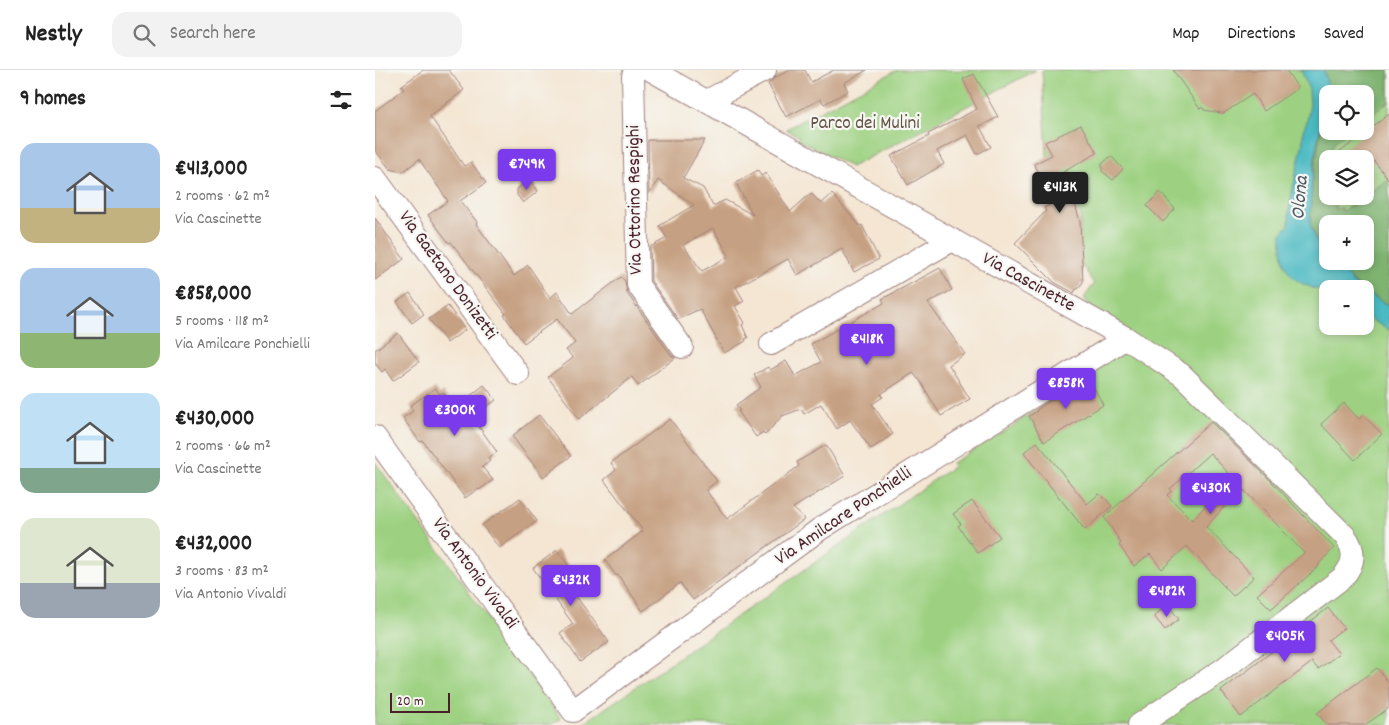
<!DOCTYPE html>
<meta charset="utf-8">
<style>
body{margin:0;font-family:Dekko,sans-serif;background:#f2f2f2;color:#222;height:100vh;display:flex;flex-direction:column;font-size:19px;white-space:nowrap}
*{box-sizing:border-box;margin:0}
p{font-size:16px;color:#767676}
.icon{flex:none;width:28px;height:28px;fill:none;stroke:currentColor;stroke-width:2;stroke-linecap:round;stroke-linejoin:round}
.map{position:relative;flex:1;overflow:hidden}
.side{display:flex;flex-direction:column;background:#fff;width:375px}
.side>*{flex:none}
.fabs{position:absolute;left:944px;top:15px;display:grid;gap:10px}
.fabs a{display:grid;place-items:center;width:55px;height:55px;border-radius:10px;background:#fff;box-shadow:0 2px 8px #0003;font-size:25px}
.scale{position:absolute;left:15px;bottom:12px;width:60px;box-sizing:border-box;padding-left:5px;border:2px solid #4a1f2b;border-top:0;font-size:14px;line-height:18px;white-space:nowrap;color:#4a1f2b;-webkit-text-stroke:4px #f6f6f2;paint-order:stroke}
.price{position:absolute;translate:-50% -42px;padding:0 11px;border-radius:5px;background:#7c3aed;color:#fff;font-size:16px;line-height:32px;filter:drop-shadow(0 1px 2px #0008)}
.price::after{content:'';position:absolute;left:50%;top:30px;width:15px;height:11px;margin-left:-8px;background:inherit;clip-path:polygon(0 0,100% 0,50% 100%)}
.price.on{background:#222;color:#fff}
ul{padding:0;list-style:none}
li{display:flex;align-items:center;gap:15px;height:125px;padding:0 20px}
li span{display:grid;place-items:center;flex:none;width:140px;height:100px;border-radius:15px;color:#555}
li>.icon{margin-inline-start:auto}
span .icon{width:60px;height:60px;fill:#fffc;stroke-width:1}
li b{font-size:21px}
h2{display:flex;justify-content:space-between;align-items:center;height:60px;padding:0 20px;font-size:21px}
header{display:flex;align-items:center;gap:30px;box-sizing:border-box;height:70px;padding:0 25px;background:#fff;border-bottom:1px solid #e0e0e0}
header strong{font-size:24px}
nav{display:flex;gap:28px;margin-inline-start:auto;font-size:18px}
.search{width:350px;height:45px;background:#f2f2f2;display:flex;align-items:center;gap:12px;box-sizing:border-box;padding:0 18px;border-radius:15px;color:#767676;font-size:19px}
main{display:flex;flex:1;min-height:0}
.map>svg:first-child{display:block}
</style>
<header>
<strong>Nestly</strong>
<div class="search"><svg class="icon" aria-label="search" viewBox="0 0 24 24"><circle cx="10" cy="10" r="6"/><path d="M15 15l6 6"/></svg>Search here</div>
<nav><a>Map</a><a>Directions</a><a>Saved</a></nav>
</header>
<main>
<section class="side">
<h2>9 homes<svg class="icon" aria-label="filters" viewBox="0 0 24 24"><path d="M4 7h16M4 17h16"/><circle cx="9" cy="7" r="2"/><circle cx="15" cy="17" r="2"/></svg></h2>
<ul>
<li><span style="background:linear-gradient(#a9c7e8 65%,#c2b280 0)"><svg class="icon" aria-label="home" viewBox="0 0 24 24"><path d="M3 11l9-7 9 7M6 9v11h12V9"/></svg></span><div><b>€413,000</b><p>2 rooms · 62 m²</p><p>Via Cascinette</p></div></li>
<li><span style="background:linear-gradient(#a9c7e8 65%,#8fb573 0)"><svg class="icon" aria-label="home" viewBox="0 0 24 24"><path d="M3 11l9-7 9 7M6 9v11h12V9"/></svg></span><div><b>€858,000</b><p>5 rooms · 118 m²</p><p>Via Amilcare Ponchielli</p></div></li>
<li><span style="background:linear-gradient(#bfe0f5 75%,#7fa58c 0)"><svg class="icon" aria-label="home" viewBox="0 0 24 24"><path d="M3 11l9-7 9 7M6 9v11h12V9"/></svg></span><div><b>€430,000</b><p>2 rooms · 66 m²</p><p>Via Cascinette</p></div></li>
<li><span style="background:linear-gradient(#dfe7d0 65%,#9aa5b1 0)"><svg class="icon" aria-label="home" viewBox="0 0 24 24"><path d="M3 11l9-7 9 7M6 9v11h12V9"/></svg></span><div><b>€432,000</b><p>3 rooms · 83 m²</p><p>Via Antonio Vivaldi</p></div></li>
</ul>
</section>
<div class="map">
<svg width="1014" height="655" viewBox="0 0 1014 655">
<rect width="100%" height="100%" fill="#f6f6f2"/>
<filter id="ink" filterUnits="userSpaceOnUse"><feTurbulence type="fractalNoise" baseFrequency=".02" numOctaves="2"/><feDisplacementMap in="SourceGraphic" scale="10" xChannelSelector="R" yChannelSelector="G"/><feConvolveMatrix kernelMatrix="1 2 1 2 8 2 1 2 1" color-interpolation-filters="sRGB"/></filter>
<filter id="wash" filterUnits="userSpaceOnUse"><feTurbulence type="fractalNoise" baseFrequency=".0096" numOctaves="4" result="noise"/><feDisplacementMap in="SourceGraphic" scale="20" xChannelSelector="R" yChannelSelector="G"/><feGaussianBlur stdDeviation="1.12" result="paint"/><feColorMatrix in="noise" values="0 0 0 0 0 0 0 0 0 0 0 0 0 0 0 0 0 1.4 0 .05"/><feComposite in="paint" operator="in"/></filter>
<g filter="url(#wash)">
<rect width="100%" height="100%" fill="#f4e6d3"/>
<g fill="#9dd181" stroke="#747856" fill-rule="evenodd">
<path d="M522,0H661L476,97L422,69L425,67L411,59Z"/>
<path d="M667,0H1014V655H206L579,396L577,393L630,361L737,287L734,261L709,228L719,214L704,189L706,146L672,85ZM952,24H990V61H952ZM952,89H990V126H952ZM952,154H990V191H952ZM952,219H990V256H952Z"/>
<path d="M0,392L186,649L177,655H0Z"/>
</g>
<g fill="#7eb36f" stroke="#64694d">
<path d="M949,0H1014V32L990,49V24H953Z"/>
<path d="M952,28V61H973C962,69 954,74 956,89H952V126H960V139L967,138V142L1012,110L1014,114V236L990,221V219C981,218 977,209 970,204C965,199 958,196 953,191H990V154H952V191C944,182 936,165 935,152C934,145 936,137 936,129C938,95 946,62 952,28Z"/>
</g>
<g fill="#4bbac2" stroke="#4a6c76">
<path d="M926,0H949L953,18L952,28L942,74L937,112L935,154L946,183L955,193L972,205L977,212L987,219H952V223C946,220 940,219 933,216C908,207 906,187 907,163L914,155V141L917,123L928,71V60L932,52L935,34L934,20Z"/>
<path d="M990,221L1014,236V260L990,246Z"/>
</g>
<g id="blocks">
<g fill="#c6a082" fill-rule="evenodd">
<path d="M48,0H74L89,20L55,46L89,96L96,92L111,113L85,131L102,152L101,154L139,206L153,195L175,228L182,222L197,244L246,207L250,211L252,223L296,285L300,288L263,316L257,307L204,349L173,307L198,288L191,280L200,273L182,249L149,273L129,245L131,244L76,172L74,173L53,145L73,131L44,89L28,102L15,99L0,80V41L29,19L26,16Z"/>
<path d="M415,0H430L436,12L459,0H492L469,13L473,21L449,34L446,29L411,47L393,14L401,7Z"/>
<path d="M798,0H911L923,18L889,41L878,24L849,43H846L829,40L827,37L825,39Z"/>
<path d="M599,4L623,47L608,55H604L616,77L602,84L592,65L562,81L569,94L533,115L516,86L554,66L553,64L602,39L588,9Z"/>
<path d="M1014,44V110L999,91L990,98V89H956Z"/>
<path d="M706,55L722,83L688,102L697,123L705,152L708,212L703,219H701L699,223L679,212L640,173L671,141L669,138L680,132L659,94L677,85L670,72Z"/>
<path d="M273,70H330L308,108L328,118L338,136L350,130L378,145L361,113L383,100L386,106L391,103L415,142L436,123L446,134L457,124L485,156L487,155L504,189L479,202L467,179L422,205L413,189L361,217L369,231L360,236L370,253L367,255L373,268L370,269L371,271L349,283L325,239L303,249L276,211L275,177L292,168L284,156L319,135L283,110L274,124ZM338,158L354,186L327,201L308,175Z"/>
<path d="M736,86L748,99L738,110L727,101V94Z"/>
<path d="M155,109L163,121L148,133L142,125V119Z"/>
<path d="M785,122L800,139L788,152L772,136Z"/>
<path d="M0,148L29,189L0,210Z"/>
<path d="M565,198L577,220L553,233L590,284L574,295L595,329L566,346L544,309H543L538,303L506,324L508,327L497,334L518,364L496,379L475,350L462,359L446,334L429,344L426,339L407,346L390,365L388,362L381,367L363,341H365L361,335L386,317L379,305L393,297L395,300L411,291L420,306L446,292L436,274L509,233L507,229Z"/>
<path d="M35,223L49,244L37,253L22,232Z"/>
<path d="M73,236L90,260L72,273L54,249Z"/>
<path d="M23,263L44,292L18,311L10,299L7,302L0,293V280Z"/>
<path d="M715,310L728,335L669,372L654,346L662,341L661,340L687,323L706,313L707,314Z"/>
<path d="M109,315L121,330L97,347L122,382L113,388L115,391L107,397L118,410L104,420L103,419L90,428L48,371L45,372L28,348L38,341L35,336L60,318L65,324L68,322L80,338Z"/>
<path d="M969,333L984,349L988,345L1007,364L980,390L946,354Z"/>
<path d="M164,345L196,386L168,407L137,366Z"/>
<path d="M295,349L342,411L331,420L352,449L424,396L422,392L451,375L470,406L418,438L430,449L318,530L305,513L268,541L243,505L241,506L230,490L268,461L229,410L241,400L236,393Z"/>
<path d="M836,352L897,412L959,478L943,495L944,496L896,539L882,525L929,483L869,420L848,438L831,457L879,507L858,526L812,476L787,499L775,484L759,496L744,475L746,473L729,447ZM835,383L857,407L817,450L792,425L797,421L795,419Z"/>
<path d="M662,372L712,434L724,424L731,429L737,436L710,460L656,392L649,382Z"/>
<path d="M145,428L162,451L124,478L107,455Z"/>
<path d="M597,431L625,467L603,483L583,456L586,454L578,444Z"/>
<path d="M182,480L206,512L196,519L234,572L205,592L185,563L198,554L158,498Z"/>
<path d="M793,535L804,549L790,560L779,546Z"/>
<path d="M953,538L969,558L953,570L964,584L943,599L937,592L866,647L846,621Z"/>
<path d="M1002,598L1014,613V638L990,655H952L942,643Z"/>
</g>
</g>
</g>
<g filter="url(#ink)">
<use href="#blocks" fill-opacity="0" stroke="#9f827f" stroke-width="1"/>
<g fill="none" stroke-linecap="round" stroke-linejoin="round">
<defs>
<g id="minor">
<path d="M261,0L258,6L263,215L307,277"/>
<path d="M276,0L751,268L807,305L970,466C981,481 980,494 967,508L847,600L764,655"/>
<path d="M332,31L390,0"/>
<path d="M0,108L143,304"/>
<path d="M396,274L577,170"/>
<path d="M0,367L198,641L445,459L751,268"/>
</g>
</defs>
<use href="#minor" stroke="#9f827f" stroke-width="24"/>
<use href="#minor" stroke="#fff" stroke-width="22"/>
</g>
</g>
<g text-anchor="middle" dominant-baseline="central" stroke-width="4.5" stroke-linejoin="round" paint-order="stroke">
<g font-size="19" fill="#635445" stroke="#f6f6f2">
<text x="490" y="54">Parco dei Mulini</text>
</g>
<g font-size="19" fill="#4a1f2b" stroke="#f6f6f2">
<text transform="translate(261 130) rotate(-91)">Via Ottorino Respighi</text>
<text transform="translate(72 206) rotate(54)">Via Gaetano Donizetti</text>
<text transform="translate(653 213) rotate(29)">Via Cascinette</text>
<text transform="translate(469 447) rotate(-34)">Via Amilcare Ponchielli</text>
<text transform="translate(99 504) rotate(54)">Via Antonio Vivaldi</text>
</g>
<g font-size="20" font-style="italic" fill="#4a5560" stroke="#f6f6f2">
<text transform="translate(926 128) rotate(-85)">Olona</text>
</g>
</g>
</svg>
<div class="fabs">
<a><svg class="icon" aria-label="locate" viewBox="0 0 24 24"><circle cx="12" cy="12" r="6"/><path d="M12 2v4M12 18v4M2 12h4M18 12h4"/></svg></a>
<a><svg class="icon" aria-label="layers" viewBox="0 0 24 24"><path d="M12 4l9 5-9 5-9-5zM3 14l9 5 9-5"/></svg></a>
<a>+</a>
<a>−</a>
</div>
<div class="scale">20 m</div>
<b class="price" style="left:152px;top:121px">€749K</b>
<b class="price on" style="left:685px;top:144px">€413K</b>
<b class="price" style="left:492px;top:296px">€418K</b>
<b class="price" style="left:691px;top:340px">€858K</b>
<b class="price" style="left:80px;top:367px">€300K</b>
<b class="price" style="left:836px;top:445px">€430K</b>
<b class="price" style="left:196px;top:537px">€432K</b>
<b class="price" style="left:792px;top:548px">€482K</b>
<b class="price" style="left:910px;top:593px">€405K</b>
</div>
</main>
